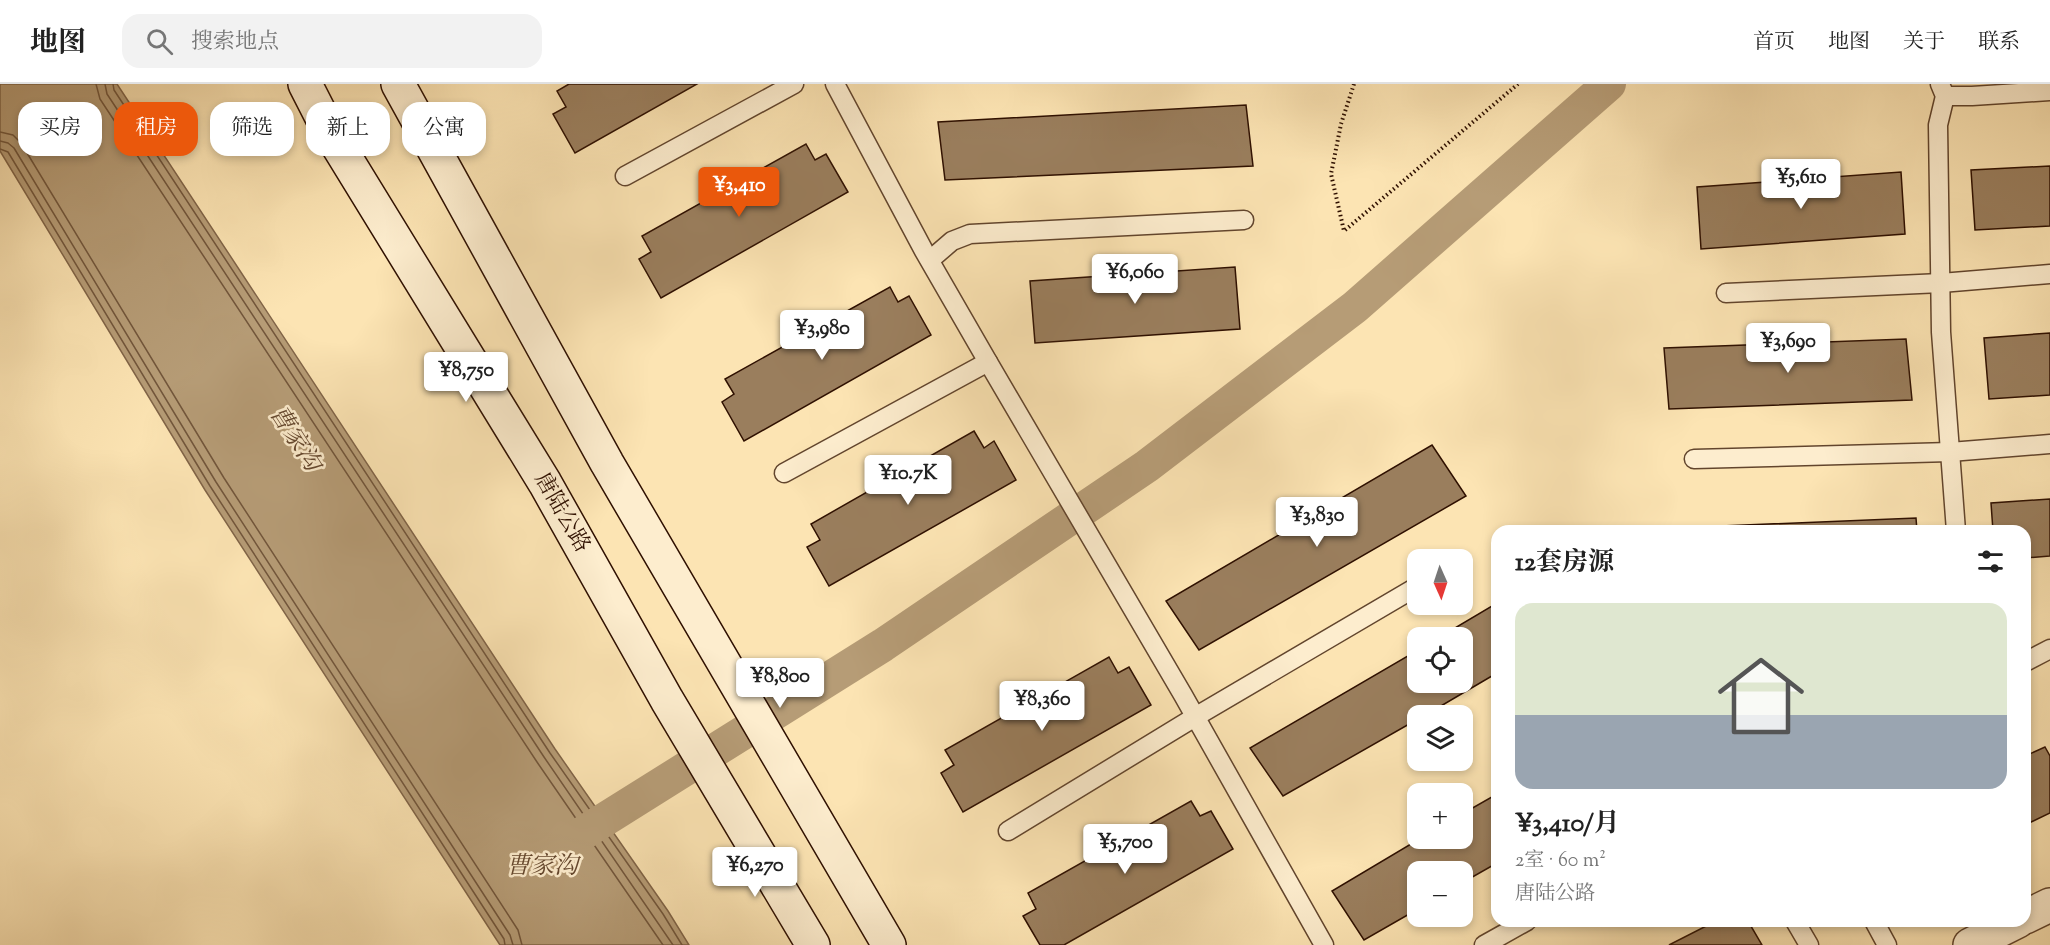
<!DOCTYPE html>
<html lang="zh">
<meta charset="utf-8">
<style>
body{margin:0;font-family:"Sorts Mill Goudy","Noto Serif SC",serif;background:#f2f2f2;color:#222;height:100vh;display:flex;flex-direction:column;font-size:22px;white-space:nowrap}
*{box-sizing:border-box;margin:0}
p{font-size:20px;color:#767676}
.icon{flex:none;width:33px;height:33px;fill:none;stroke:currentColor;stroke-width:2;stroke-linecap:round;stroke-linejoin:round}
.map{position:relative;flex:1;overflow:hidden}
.sheet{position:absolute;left:1491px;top:441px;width:540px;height:402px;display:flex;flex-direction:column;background:#fff;border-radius:18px;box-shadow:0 3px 9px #0003}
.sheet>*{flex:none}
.top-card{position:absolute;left:18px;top:18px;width:570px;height:54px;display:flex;gap:12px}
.needle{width:39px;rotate:177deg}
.controls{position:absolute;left:1407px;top:465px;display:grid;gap:12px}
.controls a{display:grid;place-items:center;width:66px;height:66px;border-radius:12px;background:#fff;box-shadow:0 3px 9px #0003;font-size:30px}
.price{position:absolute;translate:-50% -51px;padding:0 14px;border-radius:6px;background:#fff;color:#222;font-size:20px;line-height:39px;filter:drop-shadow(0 2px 3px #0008)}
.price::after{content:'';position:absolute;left:50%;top:36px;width:18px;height:14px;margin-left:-9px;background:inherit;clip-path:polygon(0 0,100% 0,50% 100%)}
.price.selected{background:#ea580c;color:#fff}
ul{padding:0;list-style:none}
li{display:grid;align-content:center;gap:12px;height:318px;padding:0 24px}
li+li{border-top:2px solid #e0e0e0}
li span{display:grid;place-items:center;height:186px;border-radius:18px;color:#555}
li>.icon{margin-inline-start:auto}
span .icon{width:108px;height:108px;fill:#fffc;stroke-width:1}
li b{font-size:26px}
h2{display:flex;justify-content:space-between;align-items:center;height:72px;padding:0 24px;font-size:26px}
.chip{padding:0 21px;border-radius:18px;background:#fff;box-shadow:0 3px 9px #0003;font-size:21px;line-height:54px}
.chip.selected{background:#ea580c;color:#fff}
header{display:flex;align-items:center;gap:36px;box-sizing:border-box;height:84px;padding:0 30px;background:#fff;border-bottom:2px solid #e0e0e0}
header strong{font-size:28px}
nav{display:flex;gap:33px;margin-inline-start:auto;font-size:21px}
.search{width:420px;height:54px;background:#f2f2f2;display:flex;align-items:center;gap:15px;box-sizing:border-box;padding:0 21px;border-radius:18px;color:#767676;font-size:22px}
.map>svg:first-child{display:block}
</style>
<header>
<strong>地图</strong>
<div class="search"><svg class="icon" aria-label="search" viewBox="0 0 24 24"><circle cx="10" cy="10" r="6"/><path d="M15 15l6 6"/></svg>搜索地点</div>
<nav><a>首页</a><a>地图</a><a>关于</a><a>联系</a></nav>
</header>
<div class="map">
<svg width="2050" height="861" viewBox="0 0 2050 861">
<rect width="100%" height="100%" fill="#fce4b3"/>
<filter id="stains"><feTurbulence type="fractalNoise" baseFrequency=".00333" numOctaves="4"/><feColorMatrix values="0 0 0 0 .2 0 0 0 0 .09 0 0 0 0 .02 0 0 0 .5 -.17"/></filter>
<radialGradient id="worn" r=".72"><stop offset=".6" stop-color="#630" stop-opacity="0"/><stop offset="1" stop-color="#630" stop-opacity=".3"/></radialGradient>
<path fill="#b69c76" stroke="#806447" stroke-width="1.5" d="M0,0H117L555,665L668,827L689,861H500L205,406L0,67Z"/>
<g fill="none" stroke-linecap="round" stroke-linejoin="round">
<g stroke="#72563b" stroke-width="1.5">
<path d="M96,0L100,15L537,678L663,861"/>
<path d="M105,0L107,10L544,673L673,861"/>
<path d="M113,0L114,6L550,669L663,830L682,861"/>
<path d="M0,48L13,51L21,59L224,394L518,846L522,861"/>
<path d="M0,57L8,59L14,64L216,398L510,851L513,861"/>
<path d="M0,65L8,68L210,402L504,855L505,861"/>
</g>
<path stroke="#b69c76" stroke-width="34" d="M564,761L883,561L1147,382L1355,223L1609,0"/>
</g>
<g fill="#9a7e5d" stroke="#2f1000" stroke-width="1.5">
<path d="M569,0H697L575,69L553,30L566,23L557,7Z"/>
<path d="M1246,21L1253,82L945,96L938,38Z"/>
<path d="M806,60L815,76L826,70L848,108L661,214L639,175L651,168L642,152Z"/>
<path d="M2050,82V142L1975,146L1971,86Z"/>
<path d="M1901,88L1905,150L1701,165L1697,103Z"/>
<path d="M1235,183L1240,245L1035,259L1030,197Z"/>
<path d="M890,203L898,218L909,212L931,251L744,357L722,318L734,310L725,295Z"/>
<path d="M2050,249V311L1989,315L1984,254Z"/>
<path d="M1906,255L1912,316L1669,325L1664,264Z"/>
<path d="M974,347L984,364L994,357L1016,396L829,502L807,463L820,456L811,440Z"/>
<path d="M1432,361L1466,412L1199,566L1166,517Z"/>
<path d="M2050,415V472L2025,474V447H1993L1991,419Z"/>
<path d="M1916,434L1917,447H1674V444Z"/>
<path d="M1497,519V589L1424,632H1418V635L1283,712L1250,664L1418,566V598H1462V554H1438Z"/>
<path d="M1109,573L1118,589L1129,583L1151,621L963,728L941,689L954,681L945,666Z"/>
<path d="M2045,663L2050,672V729L2025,741V672Z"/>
<path d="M1497,710V779L1462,799V788H1418V825L1364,856L1332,807L1421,754H1462V730Z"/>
<path d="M1191,717L1200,732L1211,727L1233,765L1064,861H1040L1023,832L1036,825L1028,809Z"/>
<path d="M1716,837H1748L1762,861H1669Z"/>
</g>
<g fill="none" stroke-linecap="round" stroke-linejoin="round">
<defs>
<g id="lane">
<path d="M835,0L924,167L988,278L1183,611L1324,861"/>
<path d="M1940,0L1945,12L1938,41L1941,248L1956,447"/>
<path d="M1945,12H1972L2050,7"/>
<path d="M625,92L794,0"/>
<path d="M930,176L952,157L970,150L1244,136"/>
<path d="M1726,209L1941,199L2050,190"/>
<path d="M1694,375L1950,368L2050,360"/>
<path d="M784,389L988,278"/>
<path d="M2025,578L2050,565"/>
<path d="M1008,747L1195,633L1418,502"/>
<path d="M1795,837L1809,861"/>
<path d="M1874,837L1887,861"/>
<path d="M1484,861L1527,837"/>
</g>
<g id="street">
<path d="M2025,833L2050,821"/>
<path d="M1970,861L2018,837"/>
</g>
<g id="secondary">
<path d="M305,0L329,47L545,399L667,616L813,861"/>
<path d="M398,0L607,379L889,861"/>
</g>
</defs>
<use href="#lane" stroke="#62452d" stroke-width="21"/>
<use href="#street" stroke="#62452d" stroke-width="36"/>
<use href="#secondary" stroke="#2f1000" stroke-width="36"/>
<path stroke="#2f1000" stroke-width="4" stroke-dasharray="1.5 3" stroke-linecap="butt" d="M1354,0L1341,40L1331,90L1344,147L1518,0"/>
<use href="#lane" stroke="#fdedce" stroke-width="18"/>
<use href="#street" stroke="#fdedce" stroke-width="33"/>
<use href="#secondary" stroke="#fdedce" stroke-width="33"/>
</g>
<g text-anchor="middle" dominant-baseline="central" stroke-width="5" stroke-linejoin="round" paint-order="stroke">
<g font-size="22" fill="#2f1000" stroke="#fdedce">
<text transform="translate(561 429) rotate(60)">唐陆公路</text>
</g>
<g font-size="24" font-style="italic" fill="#65482f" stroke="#fdedce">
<text transform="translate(294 355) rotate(57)">曹家沟</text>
<text x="542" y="783">曹家沟</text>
</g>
</g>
<rect width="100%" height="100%" filter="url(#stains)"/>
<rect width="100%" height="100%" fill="url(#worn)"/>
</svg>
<div class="controls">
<a><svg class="needle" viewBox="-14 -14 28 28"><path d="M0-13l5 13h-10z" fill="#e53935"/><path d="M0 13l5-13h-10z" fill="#767676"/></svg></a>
<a><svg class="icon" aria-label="locate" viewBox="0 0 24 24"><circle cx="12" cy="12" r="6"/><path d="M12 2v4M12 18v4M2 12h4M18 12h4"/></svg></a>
<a><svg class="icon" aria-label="layers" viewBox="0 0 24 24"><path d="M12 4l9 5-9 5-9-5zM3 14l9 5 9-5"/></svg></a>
<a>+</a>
<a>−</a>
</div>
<b class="price" style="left:1801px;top:126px">¥5,610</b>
<b class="price selected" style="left:739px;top:134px">¥3,410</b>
<b class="price" style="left:1135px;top:221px">¥6,060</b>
<b class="price" style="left:822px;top:277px">¥3,980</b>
<b class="price" style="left:1788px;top:290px">¥3,690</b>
<b class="price" style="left:466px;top:319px">¥8,750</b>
<b class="price" style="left:908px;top:422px">¥10.7K</b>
<b class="price" style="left:1317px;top:464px">¥3,830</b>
<b class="price" style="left:780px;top:625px">¥8,800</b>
<b class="price" style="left:1042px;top:648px">¥8,360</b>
<b class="price" style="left:1125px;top:791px">¥5,700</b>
<b class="price" style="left:755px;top:814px">¥6,270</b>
<div class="top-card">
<a class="chip">买房</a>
<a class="chip selected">租房</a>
<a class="chip">筛选</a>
<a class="chip">新上</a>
<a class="chip">公寓</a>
</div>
<section class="sheet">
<h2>12套房源<svg class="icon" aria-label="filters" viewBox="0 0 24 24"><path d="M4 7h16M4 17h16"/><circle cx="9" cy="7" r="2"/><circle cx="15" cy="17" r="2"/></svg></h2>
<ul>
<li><span style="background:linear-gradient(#dfe7d0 60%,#9aa5b1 0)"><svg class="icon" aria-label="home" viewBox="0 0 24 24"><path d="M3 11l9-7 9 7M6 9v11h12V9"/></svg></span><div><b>¥3,410/月</b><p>2室 · 60 m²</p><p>唐陆公路</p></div></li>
</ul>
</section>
</div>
